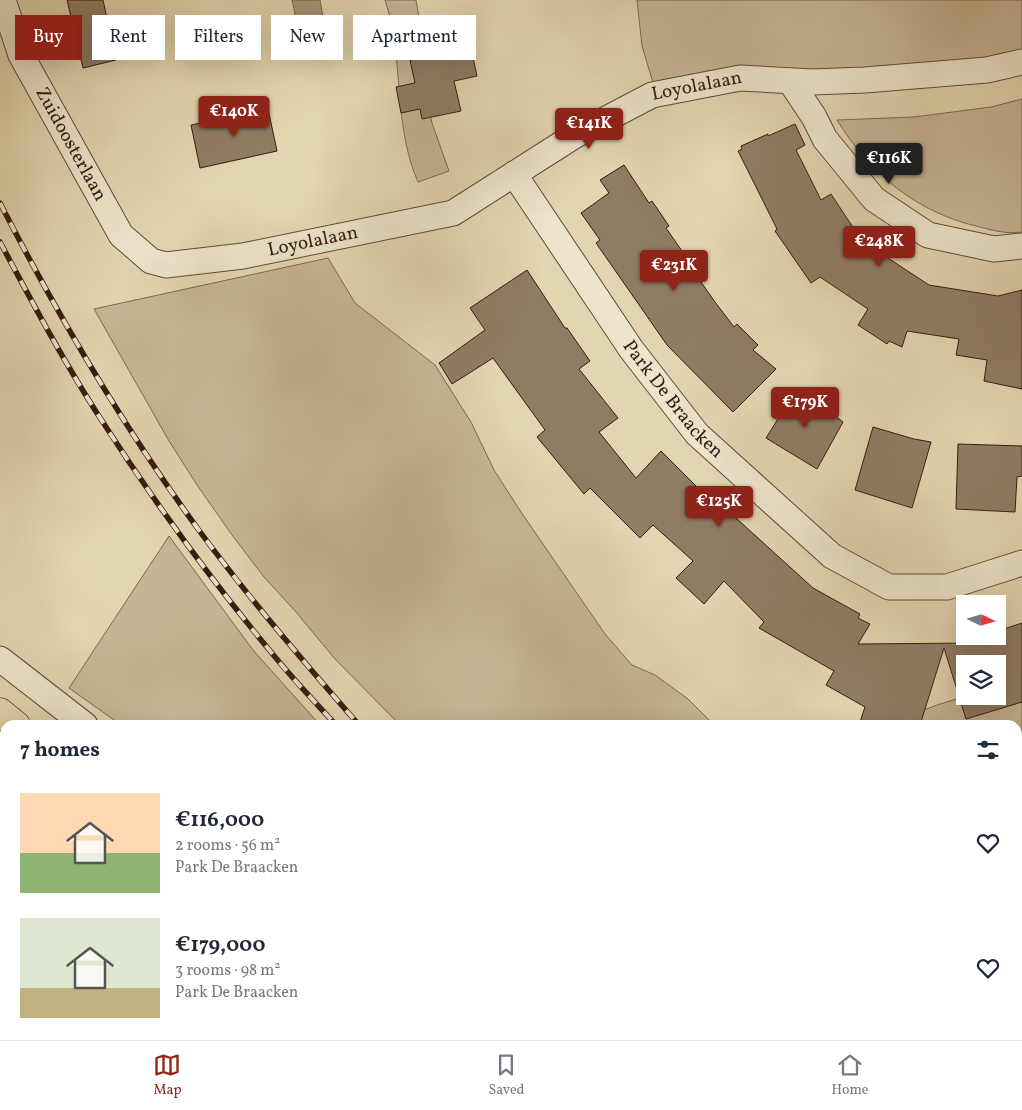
<!DOCTYPE html>
<meta charset="utf-8">
<style>
body{margin:0;font-family:Vollkorn,serif;background:#f2f2f3;color:#1f2937;height:100vh;display:flex;flex-direction:column;font-size:19px;white-space:nowrap}
*{box-sizing:border-box;margin:0}
p{font-size:16px;color:#747a83}
.icon{flex:none;width:28px;height:28px;fill:none;stroke:currentColor;stroke-width:2;stroke-linecap:round;stroke-linejoin:round}
.map{position:relative;flex:1;overflow:hidden}
.drawer{position:absolute;left:0px;top:720px;width:1022px;height:320px;display:flex;flex-direction:column;background:#fff;border-radius:15px 15px 0 0;box-shadow:0 5px 20px #0002}
.drawer>*{flex:none}
.guide{position:absolute;left:15px;top:15px;width:500px;height:45px;display:flex;gap:10px}
.needle{width:32px;rotate:95deg}
.fabs{position:absolute;left:956px;top:595px;display:grid;gap:10px}
.fabs a{display:grid;place-items:center;width:50px;height:50px;border-radius:0px;background:#fff;box-shadow:0 5px 20px #0002;font-size:25px}
.price{position:absolute;translate:-50% -42px;padding:0 11px;border-radius:5px;background:#8f2418;color:#fff;font-size:16px;line-height:32px;filter:drop-shadow(0 1px 2px #0008)}
.price::after{content:'';position:absolute;left:50%;top:30px;width:15px;height:11px;margin-left:-8px;background:inherit;clip-path:polygon(0 0,100% 0,50% 100%)}
.price.on{background:#222;color:#fff}
ul{padding:0;list-style:none}
li{display:flex;align-items:center;gap:15px;height:125px;padding:0 20px}
li span{display:grid;place-items:center;flex:none;width:140px;height:100px;border-radius:0px;color:#555}
li>.icon{margin-inline-start:auto}
span .icon{width:60px;height:60px;fill:#fffc;stroke-width:1}
li b{font-size:21px}
h2{display:flex;justify-content:space-between;align-items:center;height:60px;padding:0 20px;font-size:21px}
.pill{padding:0 18px;border-radius:0px;background:#fff;box-shadow:0 5px 20px #0002;font-size:18px;line-height:45px}
.pill.on{background:#8f2418;color:#fff}
.dock{display:flex;justify-content:space-around;align-items:center;height:70px;border-top:1px solid #e0e1e3;background:#fff;font-size:14px;color:#747a83}
.dock a{display:grid;justify-items:center;gap:2px}
.dock .on{color:#8f2418}
.map>svg:first-child{display:block}
</style>
<div class="map">
<svg width="1022" height="1040" viewBox="0 0 1022 1040">
<rect width="100%" height="100%" fill="#e3d5b0"/>
<filter id="stains"><feTurbulence type="fractalNoise" baseFrequency=".004" numOctaves="4"/><feColorMatrix values="0 0 0 0 .2 0 0 0 0 .09 0 0 0 0 .02 0 0 0 .5 -.17"/></filter>
<radialGradient id="worn" r=".72"><stop offset=".6" stop-color="#630" stop-opacity="0"/><stop offset="1" stop-color="#630" stop-opacity=".3"/></radialGradient>
<g fill="#c6b595" stroke="#7e6854">
<path d="M385,0H416L423,42L424,84L432,123L449,171L418,182C397,134 401,80 393,30C391,20 388,10 385,0Z"/>
<path d="M637,0H1022V53L840,79L708,71L654,86L642,46Z"/>
<path d="M1022,99V232C1007,234 995,231 980,227C917,213 870,174 837,120L914,117L991,107Z"/>
<path d="M328,258L355,303L435,365L471,422L494,470L521,512L605,634L632,665L655,675L688,699L714,725H400L335,659L296,612L264,577L232,535L197,485L169,441L94,309Z"/>
<path d="M169,536L253,650L320,725H121L69,688Z"/>
<path d="M1022,680V1040H790L783,1035H1018V725H886L937,705L966,696H998V687Z"/>
<path d="M151,1035H274L280,1040H153Z"/>
<path d="M443,1035H491L499,1040H449Z"/>
<path d="M553,1035H657L663,1040H560Z"/>
</g>
<path fill="#a8967a" stroke="#7a6550" d="M292,0H320L323,17L297,23Z"/>
<g fill="#907c64" stroke="#361b12" fill-rule="evenodd">
<path d="M67,0H103L116,60L83,68Z"/>
<path d="M469,39L477,76L454,81L461,111L422,119L420,109L401,113L396,87L415,83L410,60L434,55L432,47Z"/>
<path d="M268,109L277,151L200,168L191,125Z"/>
<path d="M795,124L805,145L796,150L821,200L831,194L862,241L929,285L998,296L1022,290V389L984,381L987,360L956,355L959,339L907,331L902,347L889,341L887,344L858,325L868,309L820,277L811,283L775,231L777,229L738,151L742,149L741,146L768,134V136Z"/>
<path d="M624,165L649,203L652,201L669,226L666,228L684,254L682,255L715,302L734,327L737,324L758,345L753,350L776,369L733,412L667,345L596,243L600,240L581,213L609,193L600,180Z"/>
<path d="M527,270L565,328H567L590,361L579,369L618,418L599,432L636,478L661,451L711,501L714,498L813,588L860,614L858,618L870,624L858,644L976,643L974,636H998V631L1022,623V702L966,719L944,648L920,725H859L865,707L826,685L834,671L759,628L764,622L724,581L704,604L676,578L693,561L653,525L640,538L590,488L584,494L537,437L545,430L493,358L452,384L439,363L485,330L470,308ZM965,664H998V696H965Z"/>
<path d="M798,387L843,422L817,469L766,438Z"/>
<path d="M873,427L914,439L931,442L912,508L855,490Z"/>
<path d="M958,444L1022,446V476L1017,477L1015,512L956,509Z"/>
</g>
<g fill="none" stroke-linecap="round" stroke-linejoin="round">
<defs>
<g id="street">
<path id="s1" d="M3,0L21,55L121,235L151,261L166,265L243,256L453,213L574,136L652,95L740,78L812,82L865,80L987,70L1022,62"/>
<path d="M790,81L814,117L825,139L874,199L928,235L994,249L1022,246"/>
<path id="s2" d="M514,174L631,349L697,434L832,556L889,587H947L1022,563"/>
<path d="M0,659L85,725"/>
<path d="M0,841L5,845"/>
<path d="M135,1035L137,1040"/>
<path d="M519,1035L526,1040"/>
</g>
<g id="highway">
<path d="M0,712L16,725"/>
<path d="M0,775L5,779"/>
<path d="M325,1035L332,1040"/>
<path d="M402,1035L409,1040"/>
</g>
</defs>
<use href="#street" stroke="#614a3a" stroke-width="27"/>
<use href="#highway" stroke="#361b12" stroke-width="29"/>
<use href="#street" stroke="#ede4cc" stroke-width="25"/>
<use href="#highway" stroke="#e3d5b0" stroke-width="28"/>
<defs>
<g id="rail">
<path d="M0,203C58,316 123,426 198,529C248,597 303,661 359,725"/>
<path d="M0,242C30,298 60,355 95,410C148,493 207,575 271,652C291,677 314,701 336,725"/>
<path d="M675,1035L682,1040"/>
<path d="M705,1035L712,1040"/>
</g>
</defs>
<use href="#rail" stroke="#361b12" stroke-width="5.5"/>
<use href="#rail" stroke="#ede4cc" stroke-width="4" stroke-dasharray="11" stroke-linecap="butt"/>
</g>
<g text-anchor="middle" dominant-baseline="central" stroke-width="4.5" stroke-linejoin="round" paint-order="stroke">
<g font-size="19" fill="#361b12" stroke="#ede4cc">
<text stroke="none"><textPath href="#s1" startOffset="888">Loyolalaan</textPath></text>
<text stroke="none"><textPath href="#s1" startOffset="160">Zuidoosterlaan</textPath></text>
<text stroke="none"><textPath href="#s1" startOffset="468">Loyolalaan</textPath></text>
<text stroke="none"><textPath href="#s2" startOffset="276">Park De Braacken</textPath></text>
</g>
</g>
<rect width="100%" height="100%" filter="url(#stains)"/>
<rect width="100%" height="100%" fill="url(#worn)"/>
</svg>
<div class="fabs">
<a><svg class="needle" viewBox="-14 -14 28 28"><path d="M0-13l5 13h-10z" fill="#e53935"/><path d="M0 13l5-13h-10z" fill="#747a83"/></svg></a>
<a><svg class="icon" aria-label="layers" viewBox="0 0 24 24"><path d="M12 4l9 5-9 5-9-5zM3 14l9 5 9-5"/></svg></a>
</div>
<b class="price" style="left:234px;top:138px">€140K</b>
<b class="price" style="left:589px;top:150px">€141K</b>
<b class="price on" style="left:889px;top:185px">€116K</b>
<b class="price" style="left:879px;top:268px">€248K</b>
<b class="price" style="left:674px;top:292px">€231K</b>
<b class="price" style="left:805px;top:429px">€179K</b>
<b class="price" style="left:719px;top:528px">€125K</b>
<div class="guide">
<a class="pill on">Buy</a>
<a class="pill">Rent</a>
<a class="pill">Filters</a>
<a class="pill">New</a>
<a class="pill">Apartment</a>
</div>
<section class="drawer">
<h2>7 homes<svg class="icon" aria-label="filters" viewBox="0 0 24 24"><path d="M4 7h16M4 17h16"/><circle cx="9" cy="7" r="2"/><circle cx="15" cy="17" r="2"/></svg></h2>
<ul>
<li><span style="background:linear-gradient(#ffd9b3 60%,#8fb573 0)"><svg class="icon" aria-label="home" viewBox="0 0 24 24"><path d="M3 11l9-7 9 7M6 9v11h12V9"/></svg></span><div><b>€116,000</b><p>2 rooms · 56 m²</p><p>Park De Braacken</p></div><svg class="icon" aria-label="heart" viewBox="0 0 24 24"><path d="M12 20l-8-8c-3-5 5-10 8-4 3-6 11-1 8 4z"/></svg></li>
<li><span style="background:linear-gradient(#dfe7d0 70%,#c2b280 0)"><svg class="icon" aria-label="home" viewBox="0 0 24 24"><path d="M3 11l9-7 9 7M6 9v11h12V9"/></svg></span><div><b>€179,000</b><p>3 rooms · 98 m²</p><p>Park De Braacken</p></div><svg class="icon" aria-label="heart" viewBox="0 0 24 24"><path d="M12 20l-8-8c-3-5 5-10 8-4 3-6 11-1 8 4z"/></svg></li>
</ul>
</section>
</div>
<nav class="dock">
<a class="on"><svg class="icon" aria-label="map" viewBox="0 0 24 24"><path d="M3 6l6-2 6 2 6-2v14l-6 2-6-2-6 2zM9 4v14M15 6v14"/></svg>Map</a>
<a><svg class="icon" aria-label="saved" viewBox="0 0 24 24"><path d="M7 4h10v16l-5-4-5 4z"/></svg>Saved</a>
<a><svg class="icon" aria-label="home" viewBox="0 0 24 24"><path d="M3 11l9-7 9 7M6 9v11h12V9"/></svg>Home</a>
</nav>
